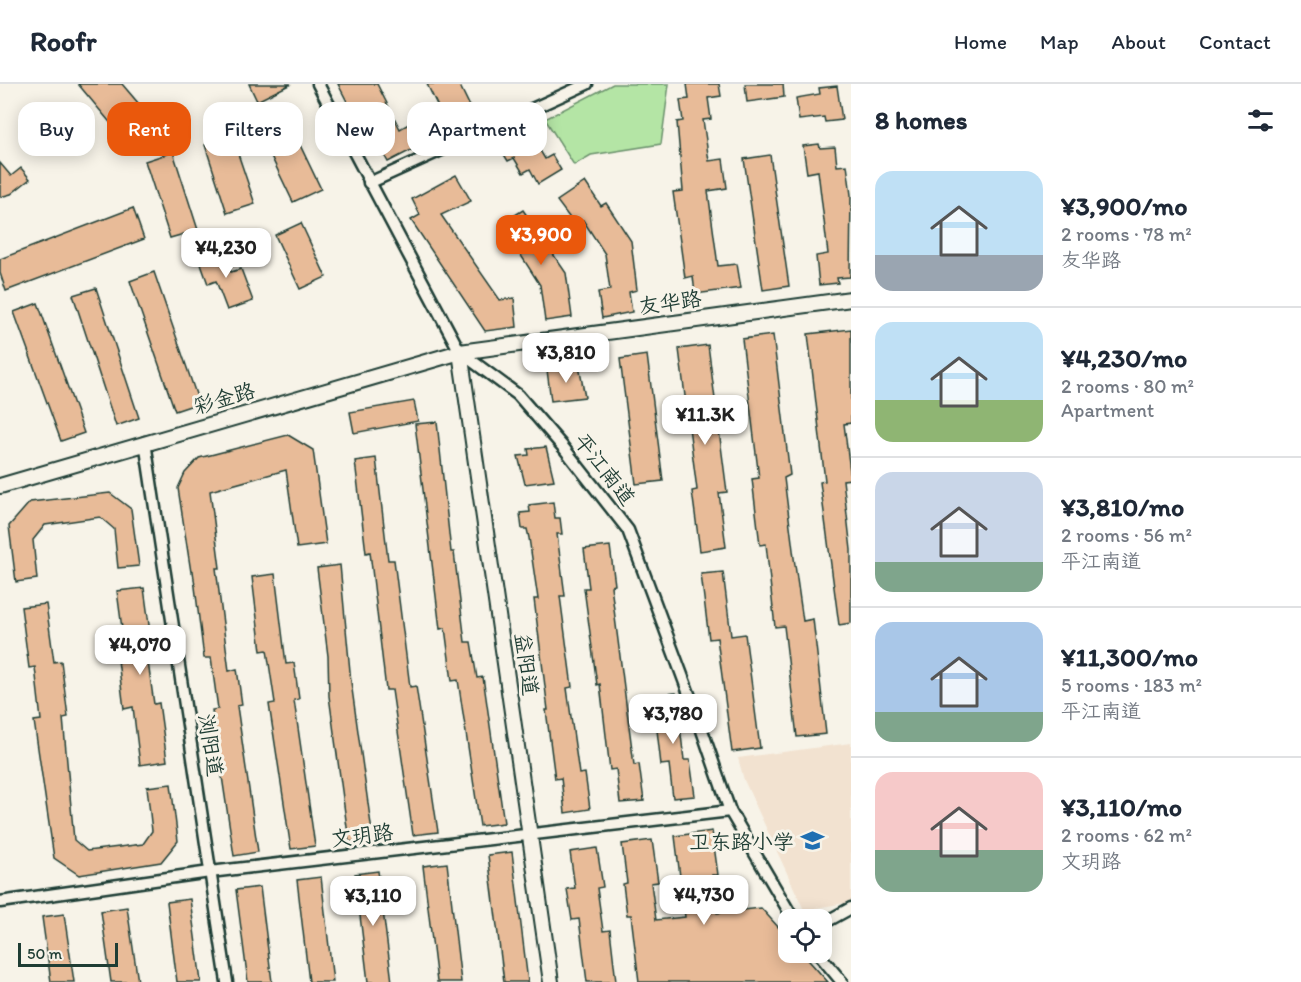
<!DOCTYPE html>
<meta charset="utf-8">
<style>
body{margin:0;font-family:Itim,"LXGW WenKai TC",sans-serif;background:#f6f6f7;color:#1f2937;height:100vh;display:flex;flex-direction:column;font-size:22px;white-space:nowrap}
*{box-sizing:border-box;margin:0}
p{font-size:20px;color:#747a83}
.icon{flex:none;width:33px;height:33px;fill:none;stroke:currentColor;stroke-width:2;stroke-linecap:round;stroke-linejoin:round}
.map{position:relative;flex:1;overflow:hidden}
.sheet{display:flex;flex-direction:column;background:#fff;width:450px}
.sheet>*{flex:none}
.guide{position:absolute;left:18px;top:18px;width:570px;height:54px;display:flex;gap:12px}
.fabs{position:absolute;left:778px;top:825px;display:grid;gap:12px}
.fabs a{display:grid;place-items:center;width:54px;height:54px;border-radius:12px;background:#fff;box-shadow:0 3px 15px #0003;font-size:30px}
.scale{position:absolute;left:18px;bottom:15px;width:100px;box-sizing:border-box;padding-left:6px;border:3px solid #1f3d34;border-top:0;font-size:16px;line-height:21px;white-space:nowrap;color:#1f3d34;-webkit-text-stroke:4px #f7f3e8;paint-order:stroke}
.price{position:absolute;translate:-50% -51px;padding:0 14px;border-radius:12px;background:#fff;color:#222;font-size:20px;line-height:39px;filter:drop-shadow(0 2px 3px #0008)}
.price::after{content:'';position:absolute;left:50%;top:36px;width:18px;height:14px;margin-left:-9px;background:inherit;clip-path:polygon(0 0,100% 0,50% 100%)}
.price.selected{background:#ea580c;color:#fff}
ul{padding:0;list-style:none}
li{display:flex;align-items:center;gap:18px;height:150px;padding:0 24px}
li+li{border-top:2px solid #e0e1e3}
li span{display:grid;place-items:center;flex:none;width:168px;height:120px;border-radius:18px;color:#555}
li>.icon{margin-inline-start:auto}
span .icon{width:72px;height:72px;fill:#fffc;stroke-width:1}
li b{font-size:26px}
h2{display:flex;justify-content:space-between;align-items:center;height:72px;padding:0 24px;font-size:26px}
.chip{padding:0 21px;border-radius:18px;background:#fff;box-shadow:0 3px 15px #0003;font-size:21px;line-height:54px}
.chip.selected{background:#ea580c;color:#fff}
header{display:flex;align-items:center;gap:36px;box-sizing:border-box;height:84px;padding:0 30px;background:#fff;border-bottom:2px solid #e0e1e3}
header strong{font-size:28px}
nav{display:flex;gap:33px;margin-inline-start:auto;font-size:21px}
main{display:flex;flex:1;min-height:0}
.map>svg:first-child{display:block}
</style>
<header>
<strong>Roofr</strong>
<nav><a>Home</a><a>Map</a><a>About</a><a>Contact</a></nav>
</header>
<main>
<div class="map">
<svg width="851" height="898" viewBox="0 0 851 898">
<rect width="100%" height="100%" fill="#f7f3e8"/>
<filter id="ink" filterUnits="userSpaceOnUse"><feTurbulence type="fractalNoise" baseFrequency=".0167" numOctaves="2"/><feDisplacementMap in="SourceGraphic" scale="12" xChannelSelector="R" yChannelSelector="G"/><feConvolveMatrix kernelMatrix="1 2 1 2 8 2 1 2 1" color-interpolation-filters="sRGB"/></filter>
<g filter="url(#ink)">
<path fill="#f2e2d0" d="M851,659V818L804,826L744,696L738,674Z"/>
<path fill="#b4e5a5" stroke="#6a916c" stroke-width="1.5" d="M613,0H669L661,60L591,71L574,81L545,35Z"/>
<g fill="#e8bb98" stroke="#1f3d34" stroke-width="1.5">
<path d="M78,0H122L139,20L113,42Z"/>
<path d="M249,0H291L257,17Z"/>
<path d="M338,0H377L400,45L414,37L425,59L388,78L379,62L372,66Z"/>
<path d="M427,0H459L477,37L451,50Z"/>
<path d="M687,0H719L721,12L708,14L711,35L703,36L709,77L723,75L727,104L708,107L718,182L737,180L741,204L695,210L693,192L685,194L673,108L683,107L677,38L683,37L680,16L689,15Z"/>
<path d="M745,0H783L784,13L747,18Z"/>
<path d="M837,2L842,36L825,38L824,33L799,36L796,14L820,10L819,4Z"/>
<path d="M287,34L321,105L293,118L259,47Z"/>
<path d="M519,49L528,63L535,58L545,75L552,71L561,86L538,100L530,85L523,89L514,74L508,77L498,61Z"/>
<path d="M232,52L255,120L227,129L205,61Z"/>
<path d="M819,60L820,64L835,63L837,82L847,81L851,111L850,193L837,194L838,199L819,201L816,172L828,170L818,87L807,89L803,62Z"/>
<path d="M173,68L198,146L170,154L145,77Z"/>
<path d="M770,71L789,202L763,206L744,75Z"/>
<path d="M0,79L11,92L21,84L30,95L11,110L0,113Z"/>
<path d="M456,91L471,117L441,131L500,216L514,214L517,243L485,247L411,136L420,131L412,115Z"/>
<path d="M585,98L601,122L606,119L631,157L637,206L629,208L632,228L602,234L598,208L610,206L605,170L583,136L575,141L557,117Z"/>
<path d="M133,124L144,155L6,207L0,189V175Z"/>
<path d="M523,126L566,189L572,233L545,237L540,201L501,140Z"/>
<path d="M301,139L326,193L300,205L275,151Z"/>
<path d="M222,164L231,188L241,185L253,217L227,226L216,197L208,200L198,172Z"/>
<path d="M154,188L199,319L175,327L130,197Z"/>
<path d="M96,204L139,334L116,342L73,211Z"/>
<path d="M38,219L84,349L61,357L14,228Z"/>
<path d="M851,245V339L844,340L851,395L843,396L851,466V539L839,541L820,398L825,397L808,250Z"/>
<path d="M773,251L790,391L784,394L794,474L803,537L813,535L826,650L797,653L784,542L775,543L766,460L760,461L752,395L759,394L742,255Z"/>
<path d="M708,261L727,408L719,409L726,463L700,467L692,407L697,406L679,265Z"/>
<path d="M647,271L663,397L636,400L620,275Z"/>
<path d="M579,282L585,313L551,317L547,286Z"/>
<path d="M414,317L418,337L354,349L350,328Z"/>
<path d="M437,338L451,468H454L465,558H471L477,594L483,593L504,739L480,742L458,596L452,597L445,544L440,545L415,340Z"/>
<path d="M288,351L313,366L326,460L297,464L286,386L210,407L220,484H216L229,587L237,585L242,621L237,622L258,768L234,772L212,626L218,625L211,574H204L193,487L191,488L178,404L185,389L199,374Z"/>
<path d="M546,363L554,396L525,400L518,372L529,371L528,365Z"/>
<path d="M376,374L388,476H394L410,603L416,602L438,748L413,751L392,606H386L370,468L366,469L355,377Z"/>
<path d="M110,409L131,425L139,482L118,484L114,445L100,433L45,441L33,456L37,495L16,498L9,442L30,418Z"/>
<path d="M553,418L555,434H560L562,450H557L565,512H560L572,603L567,604L579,690L585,689L590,725L565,729L561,694L555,695L546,626H548L534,515H538L529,454L527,445H522L520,429L530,428L529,421Z"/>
<path d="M610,462L615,501L611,502L634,681L639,680L644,717L620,719L616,685L610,686L600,600L597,601L584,504H589L584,465Z"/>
<path d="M340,481L351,598L373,755L349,758L329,612L328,572L317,484Z"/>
<path d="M723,488L731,552L745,550L760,664L732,668L717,554L709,555L701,490Z"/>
<path d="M275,490L286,580L294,579L299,615L294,616L315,762L291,765L269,620L275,619L267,566L261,567L252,493Z"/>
<path d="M144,504L152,563L146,564L154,620L159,619L167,677L140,681L133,623L124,625L117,568L125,567L117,507Z"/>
<path d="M46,520L54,578L61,577L68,633L63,634L74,756L87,767L143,760L152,747L147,703L171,700L178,757L161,778L79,791L54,774L34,637L41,636L35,583L29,584L21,523Z"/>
<path d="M676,609L684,676H690L695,712L673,714L669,680L661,681L653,611Z"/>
<path d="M712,747L718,791H712L717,829L761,824L789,855V868H801L828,898H639L631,831H627L623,800L627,799L622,760L652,756L658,798L651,799L656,836L685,833L675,752Z"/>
<path d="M597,764L603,803L597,804L603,847L610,846L616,898H587L579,835L572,836L567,805L575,804L570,768Z"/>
<path d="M512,768L528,898H504L488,771Z"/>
<path d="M447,779L461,898H437L423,782Z"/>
<path d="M378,787L392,898H368L355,790Z"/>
<path d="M321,793L333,898H309L297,796Z"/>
<path d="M260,803L272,898H248L236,806Z"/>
<path d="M190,815L201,898H177L167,818Z"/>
<path d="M127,823L138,898H111L101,827Z"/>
<path d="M64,830L74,898H51L42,833Z"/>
</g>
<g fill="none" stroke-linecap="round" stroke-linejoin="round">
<defs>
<g id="minor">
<path d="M318,0L460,268L518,311L563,363L628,446L695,626L730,727L794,836"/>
<path d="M369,99L587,0"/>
<path d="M145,358L227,898"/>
<path d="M0,818L210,788L730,727"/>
<path d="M822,840L851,824"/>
<path d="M817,868L842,898"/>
</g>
<g id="tertiary">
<path d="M460,268L551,898"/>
<path d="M0,402L460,268L851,215"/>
</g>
</defs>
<use href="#minor" stroke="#1f3d34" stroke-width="15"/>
<use href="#tertiary" stroke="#1f3d34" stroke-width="18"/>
<use href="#minor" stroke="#f7f3e8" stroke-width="10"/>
<use href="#tertiary" stroke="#f7f3e8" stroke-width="14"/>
</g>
</g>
<defs>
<symbol id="school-bare" viewBox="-9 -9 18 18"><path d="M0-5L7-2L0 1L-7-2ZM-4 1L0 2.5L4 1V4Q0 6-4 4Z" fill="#1f6fb2" stroke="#f7f3e8" stroke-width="2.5" paint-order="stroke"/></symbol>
</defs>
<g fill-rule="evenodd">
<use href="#school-bare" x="796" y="740" width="33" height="33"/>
</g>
<g text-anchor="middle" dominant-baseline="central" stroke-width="6" stroke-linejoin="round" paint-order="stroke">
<g font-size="21" fill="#1f3d34" stroke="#f7f3e8">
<text transform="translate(670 218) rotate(-8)">友华路</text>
<text transform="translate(224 314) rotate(-16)">彩金路</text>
<text transform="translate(605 385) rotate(52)">平江南道</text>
<text transform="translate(527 580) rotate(82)">益阳道</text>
<text transform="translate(211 661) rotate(81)">浏阳道</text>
<text transform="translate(362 751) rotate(-7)">文玥路</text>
</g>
<g font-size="21" fill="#1f3d34" stroke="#f7f3e8" text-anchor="end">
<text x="794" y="757">卫东路小学</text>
</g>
</g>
</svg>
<div class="fabs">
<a><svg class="icon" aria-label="locate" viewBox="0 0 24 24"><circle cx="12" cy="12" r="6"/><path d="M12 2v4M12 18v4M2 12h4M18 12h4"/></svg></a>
</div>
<div class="scale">50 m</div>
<b class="price selected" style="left:541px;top:182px">¥3,900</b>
<b class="price" style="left:226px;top:195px">¥4,230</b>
<b class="price" style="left:566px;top:300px">¥3,810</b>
<b class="price" style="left:705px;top:362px">¥11.3K</b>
<b class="price" style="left:140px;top:592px">¥4,070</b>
<b class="price" style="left:673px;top:661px">¥3,780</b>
<b class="price" style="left:704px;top:842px">¥4,730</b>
<b class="price" style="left:373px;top:843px">¥3,110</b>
<div class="guide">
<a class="chip">Buy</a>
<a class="chip selected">Rent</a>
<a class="chip">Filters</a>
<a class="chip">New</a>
<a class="chip">Apartment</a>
</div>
</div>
<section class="sheet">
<h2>8 homes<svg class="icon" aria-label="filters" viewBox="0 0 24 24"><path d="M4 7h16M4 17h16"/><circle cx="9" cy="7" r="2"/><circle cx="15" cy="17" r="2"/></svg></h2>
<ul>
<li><span style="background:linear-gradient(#bfe0f5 70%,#9aa5b1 0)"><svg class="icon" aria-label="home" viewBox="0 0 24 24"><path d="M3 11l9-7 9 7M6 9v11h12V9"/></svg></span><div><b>¥3,900/mo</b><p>2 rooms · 78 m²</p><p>友华路</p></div></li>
<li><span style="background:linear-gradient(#bfe0f5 65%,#8fb573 0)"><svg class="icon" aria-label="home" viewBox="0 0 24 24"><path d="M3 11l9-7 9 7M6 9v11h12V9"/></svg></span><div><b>¥4,230/mo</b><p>2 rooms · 80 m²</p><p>Apartment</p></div></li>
<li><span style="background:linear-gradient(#c9d6e8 75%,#7fa58c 0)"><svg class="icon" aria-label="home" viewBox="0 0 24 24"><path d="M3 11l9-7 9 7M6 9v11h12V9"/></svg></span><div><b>¥3,810/mo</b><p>2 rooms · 56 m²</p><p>平江南道</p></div></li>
<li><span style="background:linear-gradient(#a9c7e8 75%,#7fa58c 0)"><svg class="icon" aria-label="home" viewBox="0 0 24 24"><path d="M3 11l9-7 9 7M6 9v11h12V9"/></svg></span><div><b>¥11,300/mo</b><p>5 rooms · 183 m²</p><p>平江南道</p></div></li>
<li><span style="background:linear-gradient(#f6c9c9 65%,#7fa58c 0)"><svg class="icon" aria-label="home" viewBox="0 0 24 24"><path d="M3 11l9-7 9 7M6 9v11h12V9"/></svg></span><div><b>¥3,110/mo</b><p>2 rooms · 62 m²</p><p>文玥路</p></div></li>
</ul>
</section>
</main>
